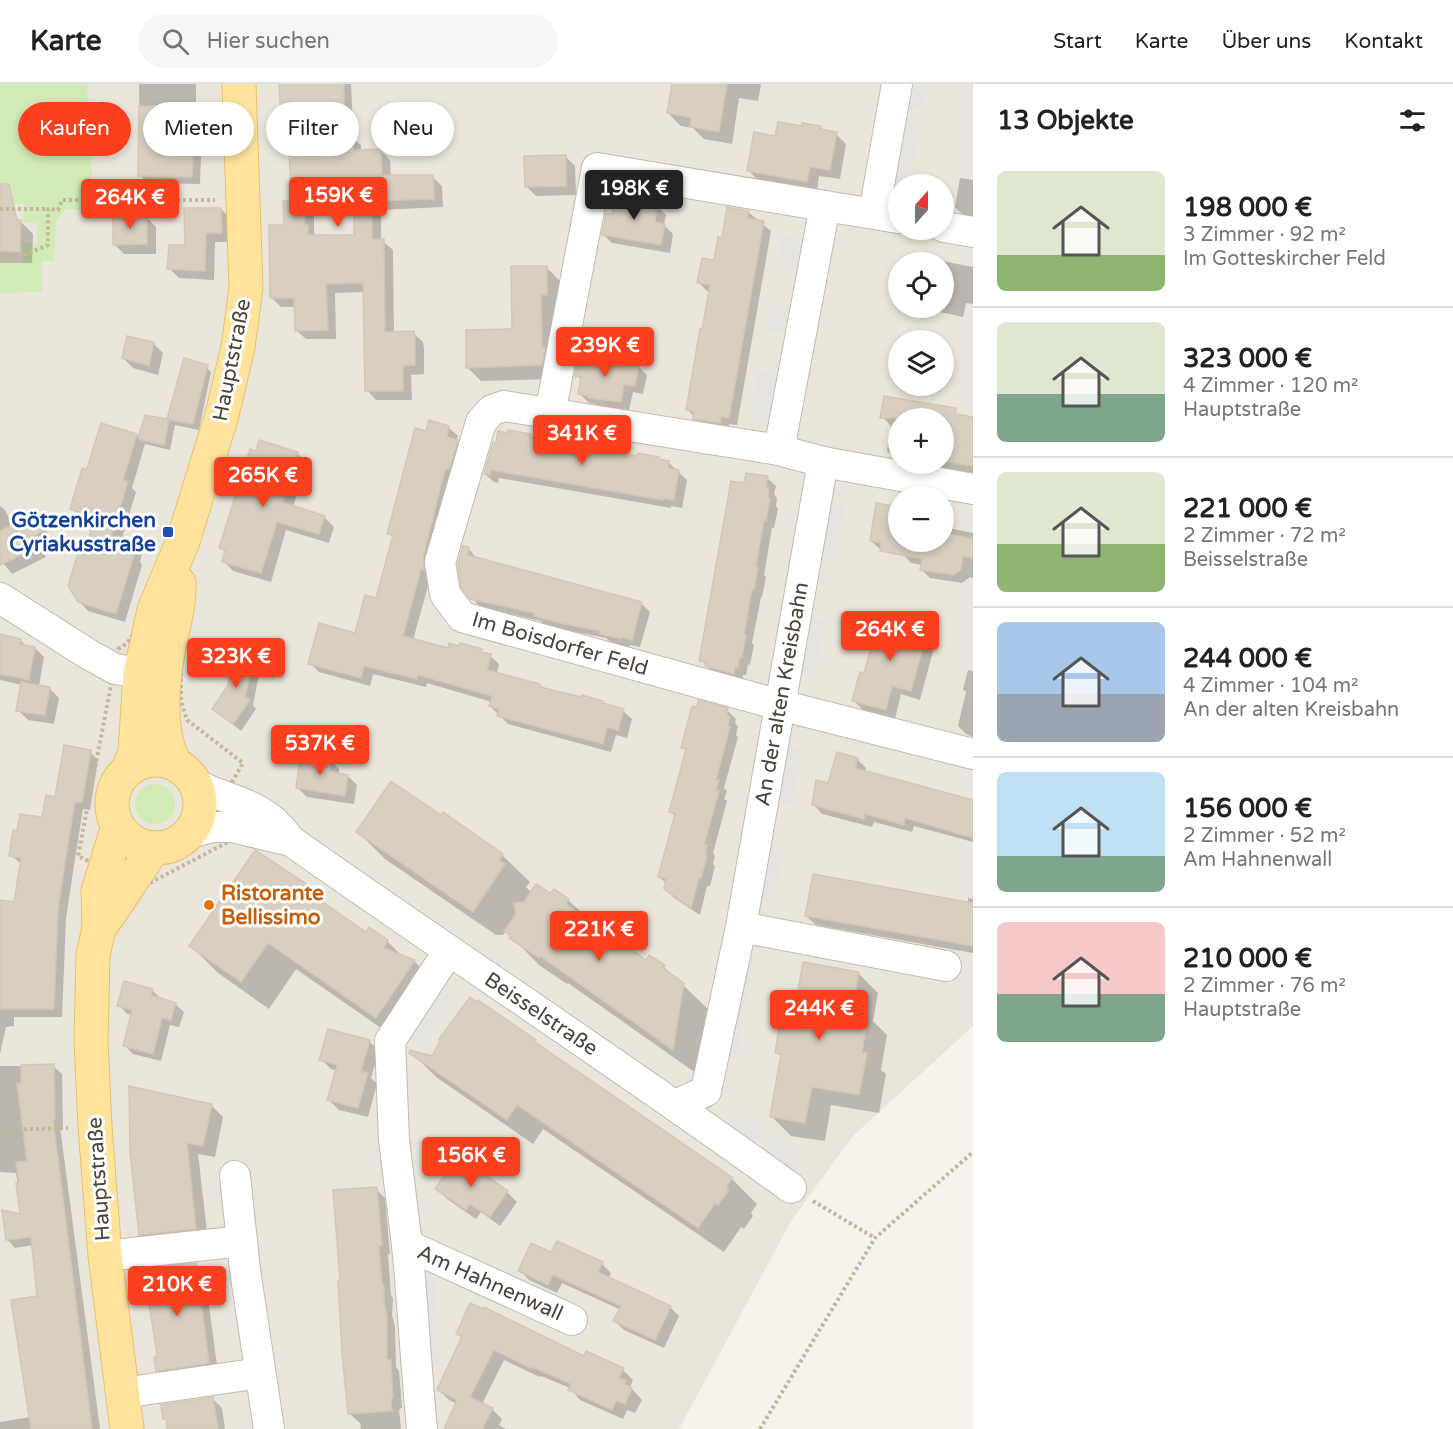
<!DOCTYPE html>
<html lang="de">
<meta charset="utf-8">
<style>
body{margin:0;font-family:"Varela Round",sans-serif;background:#f6f6f6;color:#222;height:100vh;display:flex;flex-direction:column;font-size:22px;white-space:nowrap}
*{box-sizing:border-box;margin:0}
p{font-size:20px;color:#767676}
.icon{flex:none;width:33px;height:33px;fill:none;stroke:currentColor;stroke-width:2;stroke-linecap:round;stroke-linejoin:round}
.map{position:relative;flex:1;overflow:hidden}
.details{display:flex;flex-direction:column;background:#fff;width:480px}
.details>*{flex:none}
.banner{position:absolute;left:18px;top:18px;width:570px;height:54px;display:flex;gap:12px}
.needle{width:39px;rotate:21deg}
.fabs{position:absolute;left:888px;top:90px;display:grid;gap:12px}
.fabs a{display:grid;place-items:center;width:66px;height:66px;border-radius:50%;background:#fff;box-shadow:0 3px 9px #0003;font-size:30px}
.price{position:absolute;translate:-50% -51px;padding:0 14px;border-radius:6px;background:#fc3f1d;color:#fff;font-size:20px;line-height:39px;filter:drop-shadow(0 2px 3px #0008)}
.price::after{content:'';position:absolute;left:50%;top:36px;width:18px;height:14px;margin-left:-9px;background:inherit;clip-path:polygon(0 0,100% 0,50% 100%)}
.price.on{background:#222;color:#fff}
ul{padding:0;list-style:none}
li{display:flex;align-items:center;gap:18px;height:150px;padding:0 24px}
li+li{border-top:2px solid #e0e0e0}
li span{display:grid;place-items:center;flex:none;width:168px;height:120px;border-radius:9px;color:#555}
li>.icon{margin-inline-start:auto}
span .icon{width:72px;height:72px;fill:#fffc;stroke-width:1}
li b{font-size:26px}
h2{display:flex;justify-content:space-between;align-items:center;height:72px;padding:0 24px;font-size:26px}
.tag{padding:0 21px;border-radius:27px;background:#fff;box-shadow:0 3px 9px #0003;font-size:21px;line-height:54px}
.tag.on{background:#fc3f1d;color:#fff}
header{display:flex;align-items:center;gap:36px;box-sizing:border-box;height:84px;padding:0 30px;background:#fff;border-bottom:2px solid #e0e0e0}
header strong{font-size:28px}
nav{display:flex;gap:33px;margin-inline-start:auto;font-size:21px}
.search{width:420px;height:54px;background:#f6f6f6;display:flex;align-items:center;gap:15px;box-sizing:border-box;padding:0 21px;border-radius:33px;color:#767676;font-size:22px}
main{display:flex;flex:1;min-height:0}
.map>svg:first-child{display:block}
</style>
<header>
<strong>Karte</strong>
<div class="search"><svg class="icon" aria-label="search" viewBox="0 0 24 24"><circle cx="10" cy="10" r="6"/><path d="M15 15l6 6"/></svg>Hier suchen</div>
<nav><a>Start</a><a>Karte</a><a>Über uns</a><a>Kontakt</a></nav>
</header>
<main>
<div class="map">
<svg width="973" height="1345" viewBox="0 0 973 1345">
<rect width="100%" height="100%" fill="#f6f3ec"/>
<path fill="#eae5da" fill-rule="evenodd" d="M0,0H973V942L853,1052L791,1137L679,1345H0ZM898,100H944V146H898ZM898,178H944V224H898ZM898,256H944V302H898ZM898,334H944V380H898ZM898,412H944V458H898Z"/>
<g fill="#d2eab5">
<path d="M0,0H87L94,126L66,125L56,138L54,177H42V208L0,209V179H23V159H37V139H23L24,120L0,119Z"/>
<circle cx="155" cy="720" r="20"/>
</g>
<g fill="#e5e3e0">
<path d="M906,0H928L923,25L902,21Z"/>
<path d="M900,34L921,39L909,100L898,102L888,99Z"/>
<path d="M782,151L801,155L796,182L778,178Z"/>
<path d="M771,218L789,222L784,249L766,247Z"/>
<path d="M758,287L777,291L769,336L750,333Z"/>
<path d="M826,416L845,421L836,475L817,473Z"/>
<path d="M805,533L825,537L815,591L796,588Z"/>
<path d="M784,661L802,665L793,720L774,717Z"/>
<path d="M766,758L784,762L775,818L756,815Z"/>
<path d="M747,872L753,874L737,972L727,977Z"/>
<path d="M440,902L455,912L441,934L426,924Z"/>
<path d="M421,929L437,940L421,961L406,952Z"/>
<path d="M733,1024L765,1047L751,1062L721,1041Z"/>
<path d="M771,1053L802,1075L792,1090L762,1069Z"/>
<path d="M435,1190L441,1282L426,1283L418,1192Z"/>
</g>
<g fill="#0003">
<path d="M139,0H196V41L202,47L200,100L147,99L140,91Z"/>
<path d="M278,0H351L353,41L356,57L361,61V67H381L390,76L391,93H432L442,102L443,123L381,126V156L393,166L394,249H413L423,258L424,264V290L411,291L412,316H376L367,306L365,208L335,209L336,255H306L296,246V223H281L271,213L285,142L304,118L314,128V149L318,152H355V110L302,112L292,103L291,74L285,68L281,2Z"/>
<path d="M673,0H761L758,17L739,14L732,60L704,55L693,44L681,42L668,29Z"/>
<path d="M820,43L825,48L836,50L846,60L840,95L819,92L817,107L758,96L748,86L777,54L803,44Z"/>
<path d="M565,72L575,82L576,111L536,112L526,102Z"/>
<path d="M960,94L973,96V134L965,133L955,123Z"/>
<path d="M647,118L657,122L666,131L664,141L673,150L670,169L612,159L603,150L613,132Z"/>
<path d="M221,125L231,135L232,158H215L214,196L179,194L169,184Z"/>
<path d="M748,128L771,147L737,341L729,340L728,347L703,343L688,326L710,208L707,207L699,199L715,178L723,155Z"/>
<path d="M0,132H15L33,150L32,179H0Z"/>
<path d="M146,133L156,143V170H124L114,160Z"/>
<path d="M921,173L973,183V220L966,219L963,233L921,224H944V178H920Z"/>
<path d="M546,183L560,197V224H554L555,295L481,297L468,284L513,246Z"/>
<path d="M153,259L163,269L158,291L133,284L123,274Z"/>
<path d="M205,282L211,288L199,346L175,341L170,366L145,360L132,404L136,408L121,457L133,461L142,470L140,478L142,481L125,538L88,527L79,517L85,473L95,439L80,433L72,424L88,387L137,351L140,354L168,337Z"/>
<path d="M638,282L647,291L643,310L633,308L629,326L598,323L595,320L589,319L580,310L582,297L577,291Z"/>
<path d="M945,330L973,335V389L919,380H944V334H898V376L887,367L891,342L882,332Z"/>
<path d="M449,344L458,352L456,357L466,366L413,556L449,565L481,567L490,572L499,580L497,590L540,601L544,605L603,618L606,621L623,627L632,635L627,654L616,651L611,668L508,640L490,622L492,618L427,599L426,603L373,590L370,602L319,588L310,579L356,550L377,516L394,454L389,449L427,349Z"/>
<path d="M530,352L532,354L594,363L597,366L638,374H658L662,377L669,379L687,396L682,424L671,422V424L499,394L498,399L494,398L485,390Z"/>
<path d="M297,369L307,379L293,423L324,433L334,443L329,459L286,446L271,498L233,487L224,477L226,469L221,463Z"/>
<path d="M767,394L776,402L774,410L777,414L776,422L778,425L774,444H772L764,491L766,493L762,513H761L752,559L754,561L750,581L748,580L746,591H743L742,598L715,590L701,576L746,401Z"/>
<path d="M877,421L898,424V458H944V443L973,449V494L970,493L962,499L930,494L921,485L922,481L911,479L902,469L880,465L871,457Z"/>
<path d="M0,422L5,426L13,442L34,432L44,442L52,458L41,463L46,473L12,490L0,475Z"/>
<path d="M469,465L477,475L641,519L650,528L640,563L630,561L629,563L610,558L606,554L565,546L544,540L541,537L480,523L463,503Z"/>
<path d="M927,546L936,556L920,616L901,610L895,635L863,626L854,617L865,591Z"/>
<path d="M0,552L20,556L26,562L35,564L44,573L39,602L49,604L59,614L54,640L28,636L18,626L22,601L0,596Z"/>
<path d="M253,572L261,580L253,621L256,625L241,647L214,625Z"/>
<path d="M968,586L973,587V653L966,650L958,642L966,608L963,605Z"/>
<path d="M727,626L736,635L735,639L738,642L736,651L738,653L724,704L727,707L724,715L727,717L713,769L715,772L713,780L715,782L710,802H707L700,831L674,814L665,805L667,800L659,793L675,733L671,728L687,668L682,663Z"/>
<path d="M90,668L98,676L90,726L83,725L74,781L66,835L62,933H14V942L6,943L0,970V830L15,820L21,780L11,771L19,749L43,735Z"/>
<path d="M857,675L866,684L865,688L973,717V758L914,742L912,748L874,738L872,743L822,730L814,721L829,701Z"/>
<path d="M330,676L339,685V690L348,692L357,701L354,720L307,713L298,704Z"/>
<path d="M358,748L502,771L530,798L526,803L532,809L551,811L554,807L568,816L599,845L616,849L640,873L646,878L664,883L711,928L700,992L568,899L567,900L539,881L506,847L503,851H496L385,775Z"/>
<path d="M313,806L334,828L367,850L370,846L388,858L402,872L414,877L442,904L404,960L296,885L269,925L218,889L191,862Z"/>
<path d="M968,814L973,815V869L816,841L806,832L968,819Z"/>
<path d="M859,890L878,909L873,937L887,951L881,986L886,990L879,1029L831,1021L825,1057L791,1052L771,1032L782,973L776,968L795,930Z"/>
<path d="M152,906L161,915L175,920L184,928L179,943L170,941L161,977L133,970L125,962L132,931L127,930L119,921Z"/>
<path d="M369,957L379,967L371,994L377,1000L368,1033L339,1026L329,1016L337,987L331,985L321,975Z"/>
<path d="M535,957L543,965L732,1095L757,1120L751,1129L753,1132L744,1145L741,1143L724,1168L543,1045L533,1060L436,993L411,968L433,974Z"/>
<path d="M0,982H53L62,990L63,1043H60L100,1345H0V1338L31,1333L39,1213L33,1161L15,1164L7,1155L22,1131L16,1089L0,1088Z"/>
<path d="M211,1021L223,1033L215,1073L198,1070L208,1156L152,1162L140,1150L131,1068Z"/>
<path d="M376,1105L385,1114L390,1170H388L391,1211L393,1214L392,1231L395,1243L396,1283L399,1287L402,1323L399,1326L401,1345H361L360,1339L350,1330Z"/>
<path d="M437,1105L507,1108L517,1118L500,1142L481,1128L476,1135L447,1115Z"/>
<path d="M552,1170L602,1180L611,1189L609,1194L670,1223L679,1232L664,1264L624,1246L615,1237L621,1226L562,1199L557,1209L529,1196L520,1186Z"/>
<path d="M195,1181L205,1191L218,1289L167,1296L157,1286L159,1274Z"/>
<path d="M457,1249L584,1274L623,1286L633,1296L630,1303L642,1316L635,1329L627,1326L623,1335L580,1316L570,1304L541,1292L540,1293L504,1276L482,1320L492,1325L502,1335L499,1341L506,1345H447L457,1320L449,1316L439,1306L462,1254Z"/>
<path d="M213,1315L222,1324L225,1345H168V1338L164,1334Z"/>
</g>
<g fill="#d8cfc1" stroke="#d3c7b4" stroke-width="1.5">
<path d="M279,0H344V31H346L348,50H352L354,66L381,65L382,91H433L434,115L372,117V155H384L385,248L414,247L415,254V281L403,282V307H365L363,199L326,200L328,246L295,247L294,214H270L269,141H284L283,117H305V141H308V151H354V101L291,103L289,68H283Z"/>
<path d="M672,0H727L719,48L690,43L691,34L667,29Z"/>
<path d="M139,22H190L189,38H195L192,93L138,92Z"/>
<path d="M778,38L802,42V39L821,42L820,45L837,48L830,86L810,83L807,98L747,87L754,48L775,52Z"/>
<path d="M566,71V102L525,103L524,72Z"/>
<path d="M0,100H9L17,137L21,136L20,168L0,167Z"/>
<path d="M625,112L648,117V119L657,121L655,138L665,140L661,161L602,151L606,130H612L615,113L625,115Z"/>
<path d="M727,123L749,127L747,134L764,137L729,334L721,332L720,339L693,335L694,328L686,326L700,245L702,246L710,201L697,199L702,174L714,176L718,153L722,154Z"/>
<path d="M184,124H221L222,149H206L205,187L167,185L169,161H185Z"/>
<path d="M113,131H147V160L113,161Z"/>
<path d="M511,182H547V211H541L542,263L545,264L542,281L466,284V246L512,245Z"/>
<path d="M127,252L154,258L149,282L122,274Z"/>
<path d="M579,270L639,281L635,302L624,300L621,318L588,314V312L578,310L581,293L575,292Z"/>
<path d="M184,274L208,281L193,340L169,336L164,361L138,355L145,331L167,335Z"/>
<path d="M884,312L956,324L955,330L973,333V382L944,377V334H880Z"/>
<path d="M429,336L449,342L447,353L458,356L449,385L445,386L423,473L424,486L421,485L403,552L448,564L449,559L459,562L460,559L482,565L481,568L491,570L487,586L540,600V603L581,613L582,611L603,617V619L624,625L618,646L607,643L603,660L497,632L499,625L489,622L492,612L418,591L417,595L364,582L361,594L308,580L319,539L355,549L365,511L376,514L393,451L387,450L415,344L426,347Z"/>
<path d="M101,339L137,350L123,396L128,398L111,452L134,459L131,470L134,471L116,530L78,518L68,502L78,469L84,471L94,436L88,434L91,424L82,429L70,425L82,384L87,385Z"/>
<path d="M508,346L531,350L530,353L573,360V358L595,362L594,364L637,372L638,369L659,373V375L669,377L668,384L679,386L674,416L663,414V416L491,386L490,391L484,390L493,359H496L498,347L508,349Z"/>
<path d="M259,356L298,368L283,418L325,432L319,450L277,438L261,489L222,478L225,466L219,464L250,365L256,367Z"/>
<path d="M746,389L768,392L766,403L769,404L768,414L770,415L766,437L764,436L756,482L758,483L754,505H752L744,551H746L742,573H740L738,583H735L734,590L705,582L706,578L699,577L731,397L744,399Z"/>
<path d="M876,419L898,423V458H944V449L973,455V474L963,472L961,486L953,491L920,486L922,475L880,467L881,459L870,457Z"/>
<path d="M34,430L43,447L32,453L37,463L0,481V447Z"/>
<path d="M463,462L469,463L468,471L642,518L632,556L621,553V555L600,550V547L555,538L534,532V529L470,515L461,503L458,479Z"/>
<path d="M880,532L928,545L911,607L892,602L886,626L852,617L860,588L864,589Z"/>
<path d="M0,550L21,555L20,560L35,563L29,596L0,590Z"/>
<path d="M236,567L254,571L245,613L250,616L233,640L212,625L228,601Z"/>
<path d="M21,598L50,603L45,631L16,627Z"/>
<path d="M698,616L728,624L727,631L730,632L728,642L730,643L716,696H719L716,707H719L704,761H707L705,771L707,772L701,794H699L691,824L664,805L666,795L658,793L675,730L669,728L686,665L681,664L692,622L697,623Z"/>
<path d="M64,661L91,666L82,719L75,718L66,772L58,826L54,925H0V816L14,818L21,774L9,772L13,746L17,747L20,730L42,733L46,711L55,713Z"/>
<path d="M837,668L858,674L855,684L973,716V754L905,734L904,741L865,730L864,735L812,721L816,696L828,699Z"/>
<path d="M301,670L331,674L329,687L348,691L345,712L296,704Z"/>
<path d="M391,697L441,731L443,728L503,770L499,776L505,780L473,828L356,748Z"/>
<path d="M255,766L314,805L311,810L366,848L369,843L388,856L384,864L415,876L376,934L268,859L241,898L189,862Z"/>
<path d="M813,790L973,819V862L805,832Z"/>
<path d="M536,800L550,809L554,805L569,815L566,820L598,843L601,838L617,848L614,853L646,876L649,871L665,881L663,884L684,899L673,966L540,872L539,874L509,854L511,852L504,847L516,830L514,819L524,818Z"/>
<path d="M803,878L859,888L852,927L868,930L862,969H867L859,1011L812,1003L805,1039L770,1033L781,970L775,969L782,926L794,928Z"/>
<path d="M124,897L153,905L151,911L176,919L171,936L162,934L153,970L123,962L132,926L117,922Z"/>
<path d="M470,913L477,918L478,916L536,956L535,958L733,1094L726,1103L729,1106L718,1121L715,1119L698,1144L517,1021L507,1036L409,969L410,966L432,972L440,957L439,955Z"/>
<path d="M328,945L370,956L361,987L368,989L358,1024L327,1016L337,981L319,976Z"/>
<path d="M54,980L55,1035H53L92,1345H31L11,1216L37,1212L31,1153L6,1156L2,1126L20,1130L16,1099H19L16,1078L27,1077L17,999L21,1000V981Z"/>
<path d="M129,1002L212,1020L203,1062L187,1059L196,1145L139,1151L130,1068Z"/>
<path d="M458,1072L508,1107L490,1133L470,1120L466,1126L435,1105Z"/>
<path d="M377,1103L382,1161L379,1162L382,1200L384,1203V1222H385L387,1233V1276H391L393,1313L391,1316L392,1327L348,1330L342,1269L338,1197L340,1196L333,1106Z"/>
<path d="M557,1157L603,1178L598,1188L671,1222L655,1256L613,1237L621,1222L553,1191L548,1201L518,1187L531,1159L551,1168Z"/>
<path d="M196,1179L209,1279L156,1287L154,1273H157L156,1264L145,1195L151,1194L149,1184Z"/>
<path d="M470,1219L483,1225L484,1223L584,1272L586,1267L624,1284L619,1294L626,1297L624,1300L632,1304L625,1320L616,1316L612,1326L568,1306L571,1300L530,1282V1284L494,1266L470,1313L493,1324L482,1345H444L457,1316L437,1306L462,1252L456,1250Z"/>
<path d="M213,1313L218,1345H167L166,1335H163L161,1321Z"/>
</g>
<g fill="none" stroke-linecap="round" stroke-linejoin="round">
<defs>
<g id="minor">
<path d="M874,129L897,0"/>
<path d="M944,143L973,148"/>
<path d="M550,330L597,84L825,122"/>
<path d="M779,366L825,122L898,134"/>
<path d="M973,405L823,378L779,366L504,322L492,326L481,338L440,478L445,510L462,533L780,621L973,670"/>
<path d="M0,514L88,570L115,585L164,593"/>
<path d="M195,700C220,713 250,718 272,736C279,742 285,750 291,757C457,874 627,985 791,1104"/>
<path d="M189,749L213,743H232L291,757"/>
<path d="M741,843L946,882"/>
<path d="M676,1021L706,1007L741,843L823,378"/>
<path d="M235,1092L245,1186L269,1345"/>
<path d="M407,1161L394,1056L390,957L448,868"/>
<path d="M105,1172L242,1157"/>
<path d="M123,1309L260,1289"/>
<path d="M422,1345C416,1284 413,1222 407,1161L572,1236"/>
</g>
<g id="major">
<circle cx="156" cy="720" r="44"/>
<path d="M175,680C158,648 162,603 168,569C172,545 180,523 179,499"/>
<path d="M128,686L135,668L140,590L154,526L183,457L222,331L238,263L246,204L239,0"/>
<path d="M118,742L98,807L99,844L93,871L91,957L95,1043L105,1172L127,1345"/>
<path d="M99,844C119,818 135,790 154,764"/>
</g>
</defs>
<use href="#minor" stroke="#c2bbae" stroke-width="32"/>
<use href="#major" stroke="#e6c16a" stroke-width="35"/>
<g stroke="#c4b79f" stroke-width="4" stroke-dasharray="3 3" stroke-linecap="butt">
<path d="M0,125H48"/>
<path d="M0,172H22L48,161V125L58,126L62,116H215"/>
<path d="M142,523L188,535L181,577V617L187,636L243,679L232,698V756L142,803L78,772L118,565C135,557 137,539 142,523Z"/>
<path d="M0,1046L68,1044"/>
<path d="M813,1117L875,1154"/>
<path d="M760,1345L875,1154L973,1068"/>
</g>
<use href="#minor" stroke="#fff" stroke-width="30"/>
<use href="#major" stroke="#ffe39c" stroke-width="33"/>
</g>
<rect fill="#1a4fb4" stroke="#fff" stroke-width="2" x="162" y="442" width="12" height="12" rx="3"/>
<circle fill="#e8710a" stroke="#fff" stroke-width="2" cx="209" cy="821" r="6"/>
<g text-anchor="middle" dominant-baseline="central" stroke-width="6" stroke-linejoin="round" paint-order="stroke">
<g font-size="21" fill="#4b4439" stroke="#fff">
<text transform="translate(232 276) rotate(-79)">Hauptstraße</text>
<text transform="translate(560 560) rotate(16)">Im Boisdorfer Feld</text>
<text transform="translate(782 610) rotate(-80)">An der alten Kreisbahn</text>
<text transform="translate(541 930) rotate(34)">Beisselstraße</text>
<text transform="translate(99 1095) rotate(-94)">Hauptstraße</text>
<text transform="translate(490 1199) rotate(24)">Am Hahnenwall</text>
</g>
<g font-size="21" font-weight="bold" fill="#164399" stroke="#fff" text-anchor="end">
<text x="156" y="436">Götzenkirchen<tspan x="156" dy="24">Cyriakusstraße</tspan></text>
</g>
<g font-size="21" font-weight="bold" fill="#c56008" stroke="#fff" text-anchor="start">
<text x="221" y="809">Ristorante<tspan x="221" dy="24">Bellissimo</tspan></text>
</g>
</g>
</svg>
<div class="fabs">
<a><svg class="needle" viewBox="-14 -14 28 28"><path d="M0-13l5 13h-10z" fill="#e53935"/><path d="M0 13l5-13h-10z" fill="#767676"/></svg></a>
<a><svg class="icon" aria-label="locate" viewBox="0 0 24 24"><circle cx="12" cy="12" r="6"/><path d="M12 2v4M12 18v4M2 12h4M18 12h4"/></svg></a>
<a><svg class="icon" aria-label="layers" viewBox="0 0 24 24"><path d="M12 4l9 5-9 5-9-5zM3 14l9 5 9-5"/></svg></a>
<a>+</a>
<a>−</a>
</div>
<b class="price on" style="left:634px;top:137px">198K €</b>
<b class="price" style="left:338px;top:144px">159K €</b>
<b class="price" style="left:130px;top:146px">264K €</b>
<b class="price" style="left:605px;top:294px">239K €</b>
<b class="price" style="left:582px;top:382px">341K €</b>
<b class="price" style="left:263px;top:424px">265K €</b>
<b class="price" style="left:890px;top:578px">264K €</b>
<b class="price" style="left:236px;top:605px">323K €</b>
<b class="price" style="left:320px;top:692px">537K €</b>
<b class="price" style="left:599px;top:878px">221K €</b>
<b class="price" style="left:819px;top:957px">244K €</b>
<b class="price" style="left:471px;top:1104px">156K €</b>
<b class="price" style="left:177px;top:1233px">210K €</b>
<div class="banner">
<a class="tag on">Kaufen</a>
<a class="tag">Mieten</a>
<a class="tag">Filter</a>
<a class="tag">Neu</a>
</div>
</div>
<section class="details">
<h2>13 Objekte<svg class="icon" aria-label="filters" viewBox="0 0 24 24"><path d="M4 7h16M4 17h16"/><circle cx="9" cy="7" r="2"/><circle cx="15" cy="17" r="2"/></svg></h2>
<ul>
<li><span style="background:linear-gradient(#dfe7d0 70%,#8fb573 0)"><svg class="icon" aria-label="home" viewBox="0 0 24 24"><path d="M3 11l9-7 9 7M6 9v11h12V9"/></svg></span><div><b>198 000 €</b><p>3 Zimmer · 92 m²</p><p>Im Gotteskircher Feld</p></div></li>
<li><span style="background:linear-gradient(#dfe7d0 60%,#7fa58c 0)"><svg class="icon" aria-label="home" viewBox="0 0 24 24"><path d="M3 11l9-7 9 7M6 9v11h12V9"/></svg></span><div><b>323 000 €</b><p>4 Zimmer · 120 m²</p><p>Hauptstraße</p></div></li>
<li><span style="background:linear-gradient(#dfe7d0 60%,#8fb573 0)"><svg class="icon" aria-label="home" viewBox="0 0 24 24"><path d="M3 11l9-7 9 7M6 9v11h12V9"/></svg></span><div><b>221 000 €</b><p>2 Zimmer · 72 m²</p><p>Beisselstraße</p></div></li>
<li><span style="background:linear-gradient(#a9c7e8 60%,#9aa5b1 0)"><svg class="icon" aria-label="home" viewBox="0 0 24 24"><path d="M3 11l9-7 9 7M6 9v11h12V9"/></svg></span><div><b>244 000 €</b><p>4 Zimmer · 104 m²</p><p>An der alten Kreisbahn</p></div></li>
<li><span style="background:linear-gradient(#bfe0f5 70%,#7fa58c 0)"><svg class="icon" aria-label="home" viewBox="0 0 24 24"><path d="M3 11l9-7 9 7M6 9v11h12V9"/></svg></span><div><b>156 000 €</b><p>2 Zimmer · 52 m²</p><p>Am Hahnenwall</p></div></li>
<li><span style="background:linear-gradient(#f6c9c9 60%,#7fa58c 0)"><svg class="icon" aria-label="home" viewBox="0 0 24 24"><path d="M3 11l9-7 9 7M6 9v11h12V9"/></svg></span><div><b>210 000 €</b><p>2 Zimmer · 76 m²</p><p>Hauptstraße</p></div></li>
</ul>
</section>
</main>
